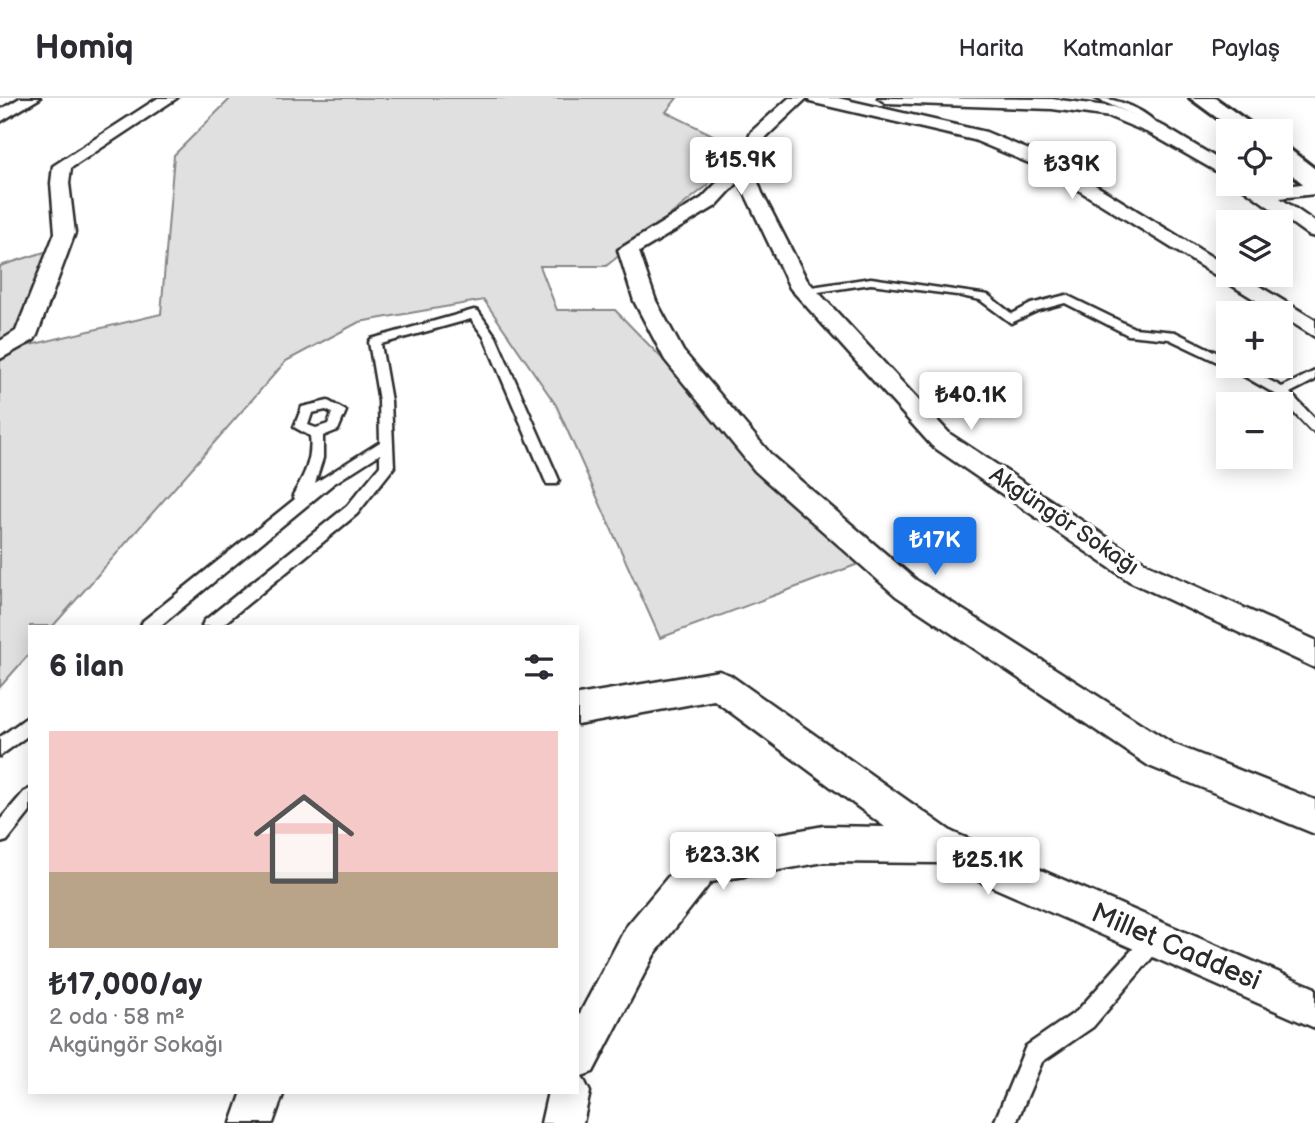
<!DOCTYPE html>
<html lang="tr">
<meta charset="utf-8">
<style>
body{margin:0;font-family:"Balsamiq Sans",sans-serif;background:#f2f2f3;color:#2b2b33;height:100vh;display:flex;flex-direction:column;font-size:26px;white-space:nowrap}
*{box-sizing:border-box;margin:0}
p{font-size:23px;color:#7c7c81}
.icon{flex:none;width:38px;height:38px;fill:none;stroke:currentColor;stroke-width:2;stroke-linecap:round;stroke-linejoin:round}
.map{position:relative;flex:1;overflow:hidden}
.sheet{position:absolute;left:28px;top:527px;width:551px;height:469px;display:flex;flex-direction:column;background:#fff;border-radius:0px;box-shadow:0 4px 18px #0003}
.sheet>*{flex:none}
.controls{position:absolute;left:1216px;top:21px;display:grid;gap:14px}
.controls a{display:grid;place-items:center;width:77px;height:77px;border-radius:0px;background:#fff;box-shadow:0 4px 18px #0003;font-size:35px}
.price{position:absolute;translate:-50% -60px;padding:0 16px;border-radius:7px;background:#fff;color:#222;font-size:23px;line-height:46px;filter:drop-shadow(0 2px 4px #0008)}
.price::after{content:'';position:absolute;left:50%;top:42px;width:21px;height:16px;margin-left:-10px;background:inherit;clip-path:polygon(0 0,100% 0,50% 100%)}
.price.on{background:#1a73e8;color:#fff}
ul{padding:0;list-style:none}
li{display:grid;align-content:center;gap:14px;height:371px;padding:0 21px}
li+li{border-top:2px solid #e1e1e2}
li span{display:grid;place-items:center;height:217px;border-radius:0px;color:#555}
li>.icon{margin-inline-start:auto}
span .icon{width:126px;height:126px;fill:#fffc;stroke-width:1}
li b{font-size:30px}
h2{display:flex;justify-content:space-between;align-items:center;height:84px;padding:0 21px;font-size:30px}
header{display:flex;align-items:center;gap:42px;box-sizing:border-box;height:98px;padding:0 35px;background:#fff;border-bottom:2px solid #e1e1e2}
header strong{font-size:33px}
nav{display:flex;gap:38px;margin-inline-start:auto;font-size:24px}
.map>svg:first-child{display:block}
</style>
<header>
<strong>Homiq</strong>
<nav><a>Harita</a><a>Katmanlar</a><a>Paylaş</a></nav>
</header>
<div class="map">
<svg width="1315" height="1025" viewBox="0 0 1315 1025">
<rect width="100%" height="100%" fill="#fff"/>
<filter id="ink" filterUnits="userSpaceOnUse"><feTurbulence type="fractalNoise" baseFrequency=".0143" numOctaves="2"/><feDisplacementMap in="SourceGraphic" scale="14" xChannelSelector="R" yChannelSelector="G"/><feConvolveMatrix kernelMatrix="1 2 1 2 8 2 1 2 1" color-interpolation-filters="sRGB"/></filter>
<g filter="url(#ink)">
<path fill="#e0e0e0" stroke="#868686" stroke-width="2" d="M231,0H677L666,14L725,43L708,87L606,168H540L557,212H615L861,465L660,540L556,307L484,202L359,224L286,263L53,528H30V555L0,589V168L48,153L43,195L1,254L161,216L174,57Z"/>
<g fill="none" stroke-linecap="round" stroke-linejoin="round">
<path fill="#7e7e7e" fill-rule="evenodd" d="M17,0H24L0,13V9Z"/>
<defs>
<g id="lane">
<path d="M1095,0C1118,0 1149,13 1162,32L1154,34L1147,23Z"/>
<path d="M871,180L988,197L1012,216L1031,206L1066,197L1134,230L1175,234L1228,260V268H1243L1282,289L1315,273V282L1290,295L1315,321V334L1310,332L1277,297L1228,269L1169,241L1128,237L1065,205L1039,212L1011,225L980,202L957,197L871,186L805,196L799,193L805,190Z"/>
<path d="M474,212L478,213L496,239L559,382L557,386H547L545,382L484,239L471,221L381,246L391,303L394,369L357,416L221,528H202L204,523L347,408L380,368V356L333,386L160,528H141L143,523L295,401L293,397C304,378 313,361 310,338L294,329L302,309L328,303L346,313L338,332L323,338V360L315,385L380,344L379,303L369,244L371,241ZM326,312L332,315L328,326L316,330L308,327L312,315Z"/>
<path d="M30,617V636L0,658V639Z"/>
<path d="M30,691V714L7,743L0,745V722L24,694Z"/>
<path d="M1155,831L1162,834L1165,841L1162,848L1093,929L1042,964L1016,1025H994L1026,948L1077,913L1148,834Z"/>
</g>
<g id="street">
<path d="M20,0H40L0,24V12Z"/>
<path d="M158,0H177L71,70L69,85L75,135L37,237L34,242L0,261V243L16,233L55,135L51,85L53,68Z"/>
<path d="M789,0H807L766,39L752,68L762,95L807,182L950,336L1149,467L1315,542V570L1129,483L932,348L790,190L739,83L716,108L639,154L656,203L683,253L773,359L916,482L1173,646L1315,702V736L1149,668L896,498L755,373L665,262L634,203L618,152L702,100L735,66L752,33Z"/>
<path d="M808,0H838L986,34L1058,64L1228,169V177H1241L1315,222V239L1046,72L974,42L810,4Z"/>
<path d="M878,0L1052,1L1114,9L1163,28L1228,67V80L1151,36L1110,19L1052,11L886,5Z"/>
<path d="M1315,84V96L1280,100L1315,124V139L1308,137L1237,86H1258L1266,91Z"/>
<path d="M719,573L730,577L952,734L1315,890V930L938,765L824,764L711,784L654,857L593,974L582,978L590,994L583,1025H541L548,994H578V919L626,829L688,755L701,750L824,728L885,729L714,602L578,627V597Z"/>
<path d="M242,994H284L273,1025H231Z"/>
</g>
<g id="secondary">
<path d="M1190,0H1215L1261,33H1235Z"/>
<path d="M1281,49L1289,51L1315,71V90L1306,88L1281,68Z"/>
</g>
</defs>
<use href="#lane" stroke="#2b2b2b" stroke-width="5"/>
<use href="#street" stroke="#2b2b2b" stroke-width="5"/>
<use href="#secondary" stroke="#2b2b2b" stroke-width="6"/>
<use href="#lane" fill="#fff" fill-rule="evenodd"/>
<use href="#street" fill="#fff" fill-rule="evenodd"/>
<use href="#secondary" fill="#fff" fill-rule="evenodd"/>
</g>
</g>
<g text-anchor="middle" dominant-baseline="central" stroke-width="7" stroke-linejoin="round" paint-order="stroke">
<g font-size="23" fill="#2b2b2b" stroke="#fff">
<text transform="translate(1064 423) rotate(34)">Akgüngör Sokağı</text>
</g>
<g font-size="28" fill="#2b2b2b" stroke="#fff">
<text transform="translate(1176 849) rotate(23)">Millet Caddesi</text>
</g>
</g>
</svg>
<div class="controls">
<a><svg class="icon" aria-label="locate" viewBox="0 0 24 24"><circle cx="12" cy="12" r="6"/><path d="M12 2v4M12 18v4M2 12h4M18 12h4"/></svg></a>
<a><svg class="icon" aria-label="layers" viewBox="0 0 24 24"><path d="M12 4l9 5-9 5-9-5zM3 14l9 5 9-5"/></svg></a>
<a>+</a>
<a>−</a>
</div>
<b class="price" style="left:741px;top:99px">₺15.9K</b>
<b class="price" style="left:1072px;top:103px">₺39K</b>
<b class="price" style="left:971px;top:334px">₺40.1K</b>
<b class="price on" style="left:935px;top:479px">₺17K</b>
<b class="price" style="left:723px;top:794px">₺23.3K</b>
<b class="price" style="left:988px;top:799px">₺25.1K</b>
<section class="sheet">
<h2>6 ilan<svg class="icon" aria-label="filters" viewBox="0 0 24 24"><path d="M4 7h16M4 17h16"/><circle cx="9" cy="7" r="2"/><circle cx="15" cy="17" r="2"/></svg></h2>
<ul>
<li><span style="background:linear-gradient(#f6c9c9 65%,#b9a48a 0)"><svg class="icon" aria-label="home" viewBox="0 0 24 24"><path d="M3 11l9-7 9 7M6 9v11h12V9"/></svg></span><div><b>₺17,000/ay</b><p>2 oda · 58 m²</p><p>Akgüngör Sokağı</p></div></li>
</ul>
</section>
</div>
